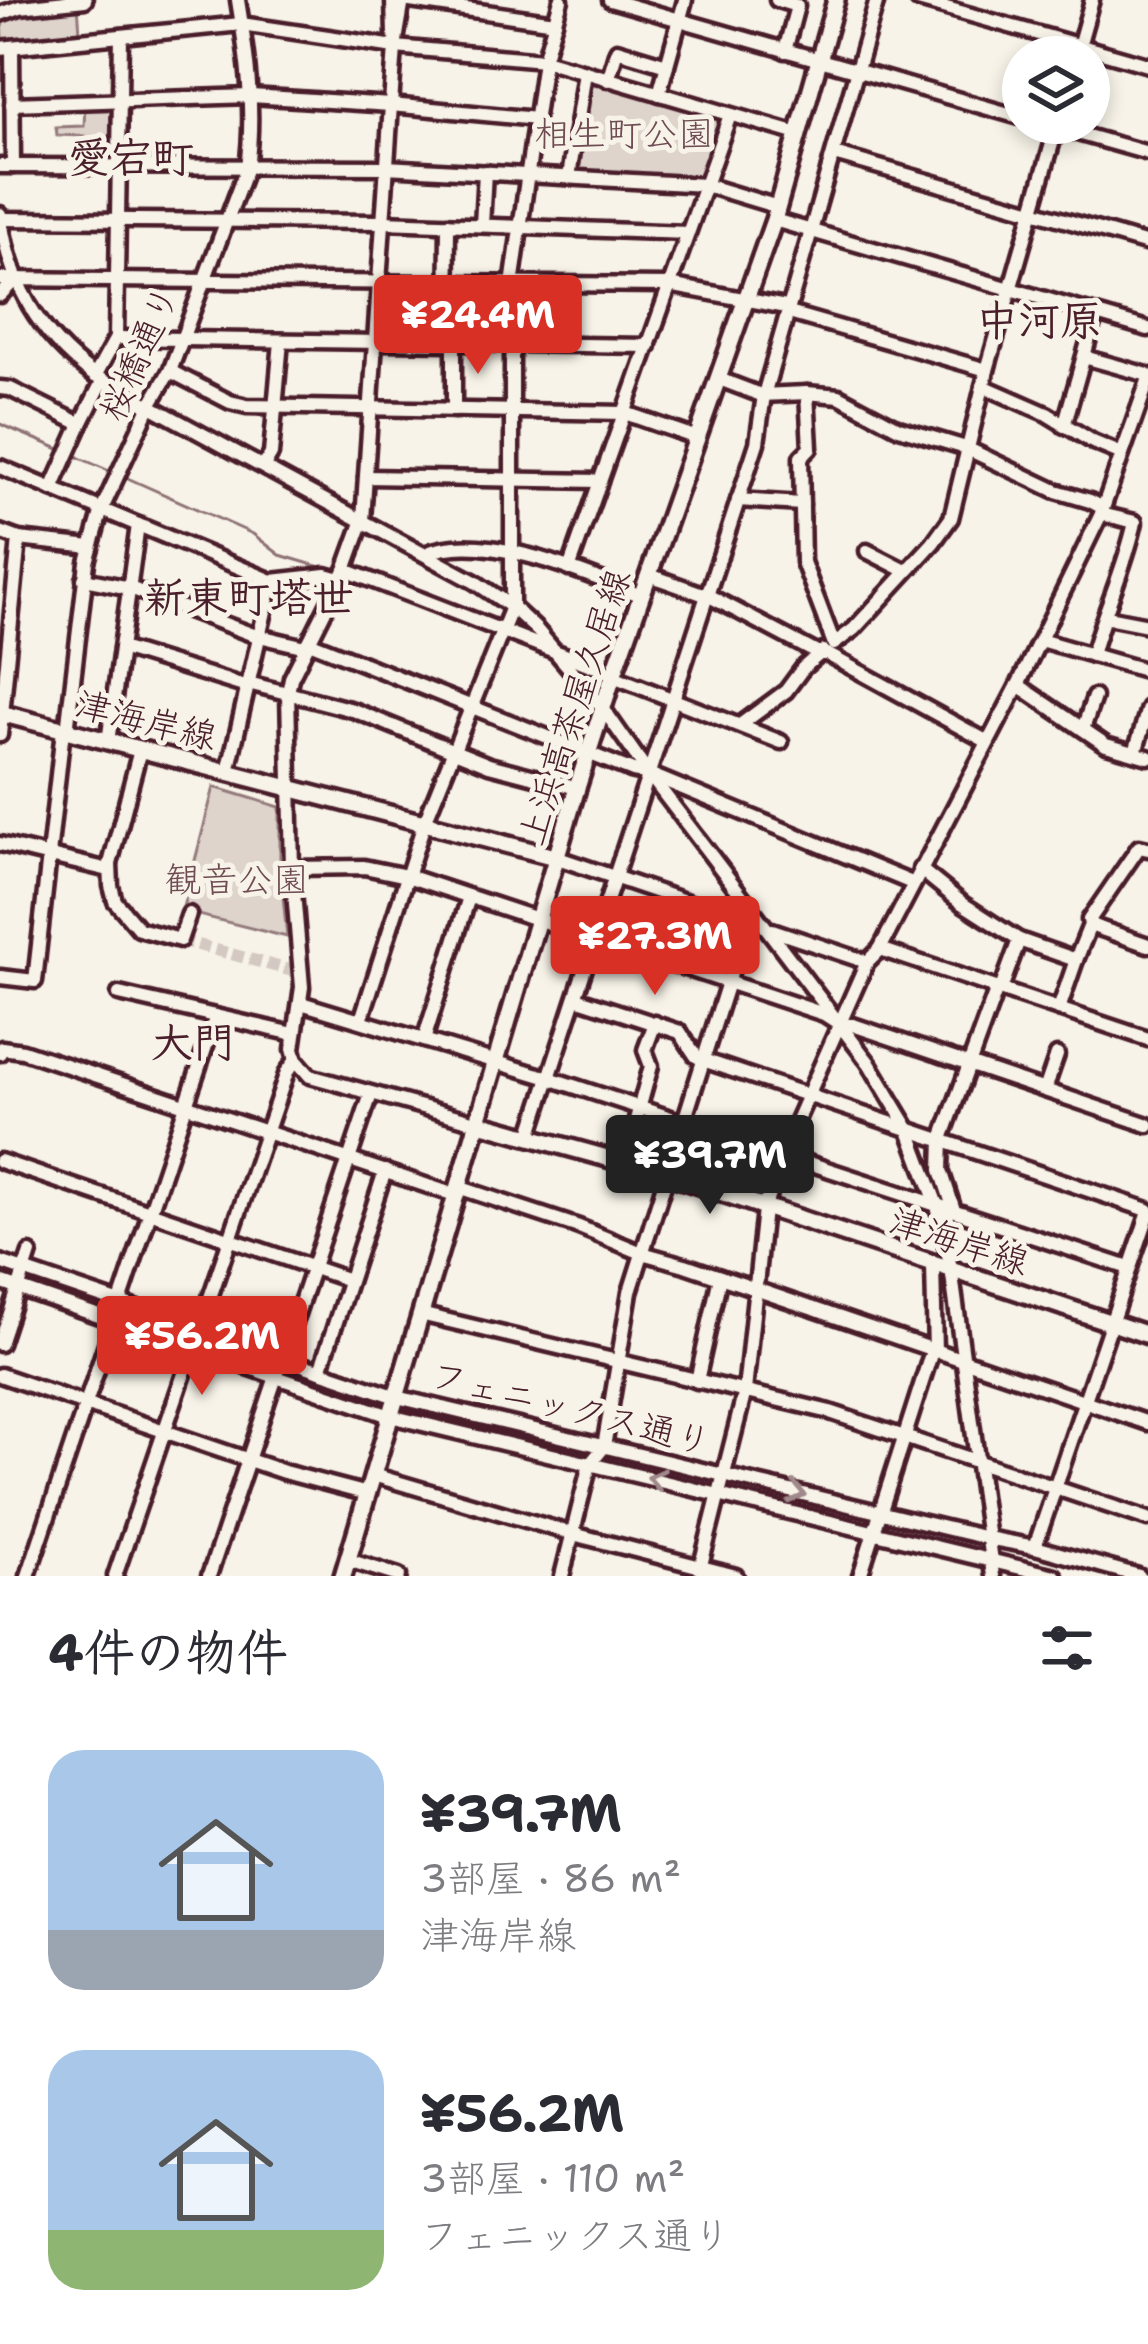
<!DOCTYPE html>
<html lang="ja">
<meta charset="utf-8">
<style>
body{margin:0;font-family:"Shantell Sans","Klee One",sans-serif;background:#f7f7f7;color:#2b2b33;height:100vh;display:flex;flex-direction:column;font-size:45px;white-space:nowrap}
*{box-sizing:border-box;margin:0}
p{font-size:39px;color:#7c7c81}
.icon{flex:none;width:66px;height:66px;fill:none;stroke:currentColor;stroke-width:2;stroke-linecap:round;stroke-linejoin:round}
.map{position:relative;height:1576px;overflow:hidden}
.details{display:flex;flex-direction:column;background:#fff;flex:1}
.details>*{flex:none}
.controls{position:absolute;left:1002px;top:36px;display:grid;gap:24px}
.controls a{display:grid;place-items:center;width:108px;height:108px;border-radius:50%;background:#fff;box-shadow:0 6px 18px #0003;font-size:60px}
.price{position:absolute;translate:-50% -102px;padding:0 27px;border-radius:12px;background:#d93025;color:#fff;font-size:39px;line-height:78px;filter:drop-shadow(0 3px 6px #0008)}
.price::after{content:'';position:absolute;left:50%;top:72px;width:36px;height:27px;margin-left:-18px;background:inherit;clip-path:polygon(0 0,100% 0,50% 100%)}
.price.selected{background:#222;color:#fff}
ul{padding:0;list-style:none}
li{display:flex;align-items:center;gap:36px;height:300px;padding:0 48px}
li span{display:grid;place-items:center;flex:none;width:336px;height:240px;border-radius:36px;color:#555}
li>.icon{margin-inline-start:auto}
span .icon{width:144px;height:144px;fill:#fffc;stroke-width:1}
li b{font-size:51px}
h2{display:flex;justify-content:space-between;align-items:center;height:144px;padding:0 48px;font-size:51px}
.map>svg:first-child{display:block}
</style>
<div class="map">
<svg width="1148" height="1576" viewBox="0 0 1148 1576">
<rect width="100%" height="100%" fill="#f7f3e8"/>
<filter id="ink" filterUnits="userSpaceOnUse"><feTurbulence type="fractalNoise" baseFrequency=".00833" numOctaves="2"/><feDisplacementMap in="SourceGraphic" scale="24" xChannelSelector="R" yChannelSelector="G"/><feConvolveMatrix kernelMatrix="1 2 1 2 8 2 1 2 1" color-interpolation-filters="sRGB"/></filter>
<g filter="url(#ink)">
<g fill="#ded4cc" stroke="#947a7c" stroke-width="3">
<path d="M78,4L80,33L3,40L2,18L16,10Z"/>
<path d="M589,81L721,120L723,122L703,176L699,178L576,171Z"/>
<path d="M113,105L116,108L115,159L112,163H85L84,136L57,135L56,127L84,126L85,106Z"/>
<path d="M214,787L280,807V866L287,937L182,911Z"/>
</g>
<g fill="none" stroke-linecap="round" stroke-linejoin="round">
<g stroke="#8e7275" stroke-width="3">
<path d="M0,424L64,451"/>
<path d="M73,455L114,473"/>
<path d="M123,476L253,534L280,555L337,572"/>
</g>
<path stroke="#d4c9c2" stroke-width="12" stroke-dasharray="12 6" stroke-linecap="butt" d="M180,940L300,973"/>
<defs>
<g id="minor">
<path d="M393,0L394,34"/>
<path d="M403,0L395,47L391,105L363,520L345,570L291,678L288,693L292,868L302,987L293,1049L296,1060L310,1076L476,1122"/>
<path d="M403,0L555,22"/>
<path d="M610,0L1023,118"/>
<path d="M777,0L797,6L785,51"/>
<path d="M918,0L1148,65"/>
<path d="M0,14L20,7L85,0"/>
<path d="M12,47L13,166"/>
<path d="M0,48L241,24L395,47L544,60L798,134"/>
<path d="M1076,57L1092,0"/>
<path d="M608,80L617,50L667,65"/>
<path d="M659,94L685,0"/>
<path d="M12,104L251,96L391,105L536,119"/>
<path d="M1041,123L1148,153"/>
<path d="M1058,123L987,370L951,518L933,543L854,629L834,644L803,562L801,457L810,448L807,393L839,396L899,428L966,448L1056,491L1090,501L1103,508"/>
<path d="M834,154L1148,244"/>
<path d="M0,166L386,167L705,185L778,207"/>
<path d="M569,177L585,72"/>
<path d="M0,214C10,285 37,333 95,376L475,582L512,607L537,630L602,707L649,774L869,1063L908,1128L937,1205L951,1268L993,1576"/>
<path d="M1,219L383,222L688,233"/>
<path d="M774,220L1148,329"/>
<path d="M482,225L485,172"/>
<path d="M0,279L669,285L786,307L789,313L987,370"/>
<path d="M0,295L15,280"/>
<path d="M116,338L649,346"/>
<path d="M447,343L448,224"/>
<path d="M454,343V410"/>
<path d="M1084,357L1148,375"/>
<path d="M170,371L230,402L247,406L625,413L697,438"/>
<path d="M95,376L116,338L121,36"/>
<path d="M719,379L761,395L807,393"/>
<path d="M983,386L1047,414L1093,442L1122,454"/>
<path d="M0,388L10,389L81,424L52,489"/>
<path d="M81,424L103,380"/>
<path d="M1064,426L1096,314"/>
<path d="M264,466L271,454L281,341"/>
<path d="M0,467L272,581L326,575L340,579"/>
<path d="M366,477L600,481"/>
<path d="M738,500L802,504"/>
<path d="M0,532L19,539L91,547"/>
<path d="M867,551L906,571"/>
<path d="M425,554C483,529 585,573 641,596"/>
<path d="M569,569L730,115"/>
<path d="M345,570L614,674"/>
<path d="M649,575L711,597L819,654H827L988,742"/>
<path d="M84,579L130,588L251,634L306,647"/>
<path d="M1107,617L1148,625"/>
<path d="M1040,640L1148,671"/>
<path d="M309,642L633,771L649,774L912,883"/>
<path d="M121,648L247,687"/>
<path d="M1092,655C1104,610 1125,569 1135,522L1101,514"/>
<path d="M613,676L781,742"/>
<path d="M248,683L353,710L489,765L577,788"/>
<path d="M1018,685L1106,745L1148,757"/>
<path d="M740,725L786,691L803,668L823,651"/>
<path d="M1083,729L1094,697"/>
<path d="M67,731L87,562L102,509L150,405L170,371L247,167C255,110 247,56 238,0"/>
<path d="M0,735L19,539"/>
<path d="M108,742L138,525"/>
<path d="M140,750L110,864L111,886L115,901L139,929L180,940L189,914"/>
<path d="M1135,753L1148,708"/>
<path d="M228,772L272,581"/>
<path d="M0,844L109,870"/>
<path d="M555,857L752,924"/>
<path d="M292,868L364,867L407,876L824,1014L841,1025H853L1148,1125"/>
<path d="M920,869L963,904L1019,940L1076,960L1090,925L1089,920L1139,847L1148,849"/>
<path d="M1090,925L1148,945"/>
<path d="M772,930L867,962"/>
<path d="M880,949L1148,1039"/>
<path d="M0,977L35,981L63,730"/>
<path d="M1001,989L1019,940"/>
<path d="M119,994L294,1034"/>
<path d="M576,998L680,1032L696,1056L703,1060L1148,1210"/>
<path d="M301,1003L549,1078L1129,1268"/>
<path d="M1059,1009L1076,960"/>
<path d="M361,1020L424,824L512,607V285L544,60L561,0"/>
<path d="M424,1040L469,897"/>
<path d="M0,1053L2,1048L23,1051L455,1195"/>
<path d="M1045,1090L1057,1055"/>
<path d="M530,1136L757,443L764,395L877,0"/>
<path d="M0,1161L349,1280"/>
<path d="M624,1163L651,1066L645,1050L655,1023"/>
<path d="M458,1187L579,1227L642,1253L685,1265L1148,1423"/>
<path d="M954,1210L941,1170L942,1139L997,988"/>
<path d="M0,1262L397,1397L987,1538L1035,1547L1139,1576"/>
<path d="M933,1265L935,1352"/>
<path d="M0,1282L390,1416L1055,1576"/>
<path d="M420,1314L830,1412L1148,1519"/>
<path d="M0,1344L30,1253"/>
<path d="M320,1371L385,1171"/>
<path d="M0,1375L284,1472L368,1494"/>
<path d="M697,1381L720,1277"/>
<path d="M373,1475L573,1534L736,1576"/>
<path d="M1035,1547L1148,1215"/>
<path d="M348,1560L399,1576"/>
<path d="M700,1569L745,1391L764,1209L782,1154L867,962L880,949L1018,685L1101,514L1148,381"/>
<path d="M28,1576L216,1016"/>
<path d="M115,1576L287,1072L296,1060"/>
<path d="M209,1576L371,1094"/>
<path d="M562,1576L590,1464L604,1447L630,1292L747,922"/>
<path d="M860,1576L932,1351"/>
</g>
<g id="major">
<path d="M0,713L555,857"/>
<path d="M476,1122L669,1175L1148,1335"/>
<path d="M343,1576L577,788L613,676L774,220L836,0"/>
</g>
</defs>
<use href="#minor" stroke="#4a1f2b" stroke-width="21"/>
<use href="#major" stroke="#4a1f2b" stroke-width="24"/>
<use href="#minor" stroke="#f7f3e8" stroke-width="12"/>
<use href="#major" stroke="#f7f3e8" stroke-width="15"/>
</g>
<defs><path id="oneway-chevron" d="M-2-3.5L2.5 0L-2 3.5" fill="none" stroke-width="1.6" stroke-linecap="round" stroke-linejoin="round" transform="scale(3)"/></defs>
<g stroke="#a0898a">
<use href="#oneway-chevron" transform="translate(656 1479) rotate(-167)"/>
<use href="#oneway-chevron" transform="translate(797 1493) rotate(13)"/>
</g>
</g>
<g text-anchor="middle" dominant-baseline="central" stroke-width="10" stroke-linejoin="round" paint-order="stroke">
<g font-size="36" fill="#6f4c53" stroke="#f7f3e8">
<text x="624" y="133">相生町公園</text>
<text x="237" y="879">観音公園</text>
</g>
<g font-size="36" fill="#4a1f2b" stroke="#f7f3e8">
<text transform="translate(139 353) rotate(-66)">桜橋通り</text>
<text transform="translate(574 707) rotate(-72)">上浜高茶屋久居線</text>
<text transform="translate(146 720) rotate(14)">津海岸線</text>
<text transform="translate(959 1241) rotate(18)">津海岸線</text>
<text transform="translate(571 1408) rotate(14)">フェニックス通り</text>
</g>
<g font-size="42" font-weight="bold" fill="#4a1f2b" stroke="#f7f3e8">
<text x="131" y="157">愛宕町</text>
<text x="1039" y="320">中河原</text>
<text x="249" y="597">新東町塔世</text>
<text x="193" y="1042">大門</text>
</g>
</g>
</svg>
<div class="controls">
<a><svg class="icon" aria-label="layers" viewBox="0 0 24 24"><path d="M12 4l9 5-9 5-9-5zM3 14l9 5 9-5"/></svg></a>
</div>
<b class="price" style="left:478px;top:377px">¥24.4M</b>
<b class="price" style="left:655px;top:998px">¥27.3M</b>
<b class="price selected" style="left:710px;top:1217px">¥39.7M</b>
<b class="price" style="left:202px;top:1398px">¥56.2M</b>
</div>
<section class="details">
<h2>4件の物件<svg class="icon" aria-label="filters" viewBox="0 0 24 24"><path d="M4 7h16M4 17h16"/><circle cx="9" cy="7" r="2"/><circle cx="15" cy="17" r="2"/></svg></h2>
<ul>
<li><span style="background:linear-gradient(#a9c7e8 75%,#9aa5b1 0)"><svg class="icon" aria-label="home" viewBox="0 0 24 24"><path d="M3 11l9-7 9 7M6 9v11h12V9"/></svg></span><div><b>¥39.7M</b><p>3部屋 · 86 m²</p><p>津海岸線</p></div></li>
<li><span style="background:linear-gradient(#a9c7e8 75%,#8fb573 0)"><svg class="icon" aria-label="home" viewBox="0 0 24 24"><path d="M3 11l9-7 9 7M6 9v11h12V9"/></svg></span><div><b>¥56.2M</b><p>3部屋 · 110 m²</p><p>フェニックス通り</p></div></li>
</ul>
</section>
